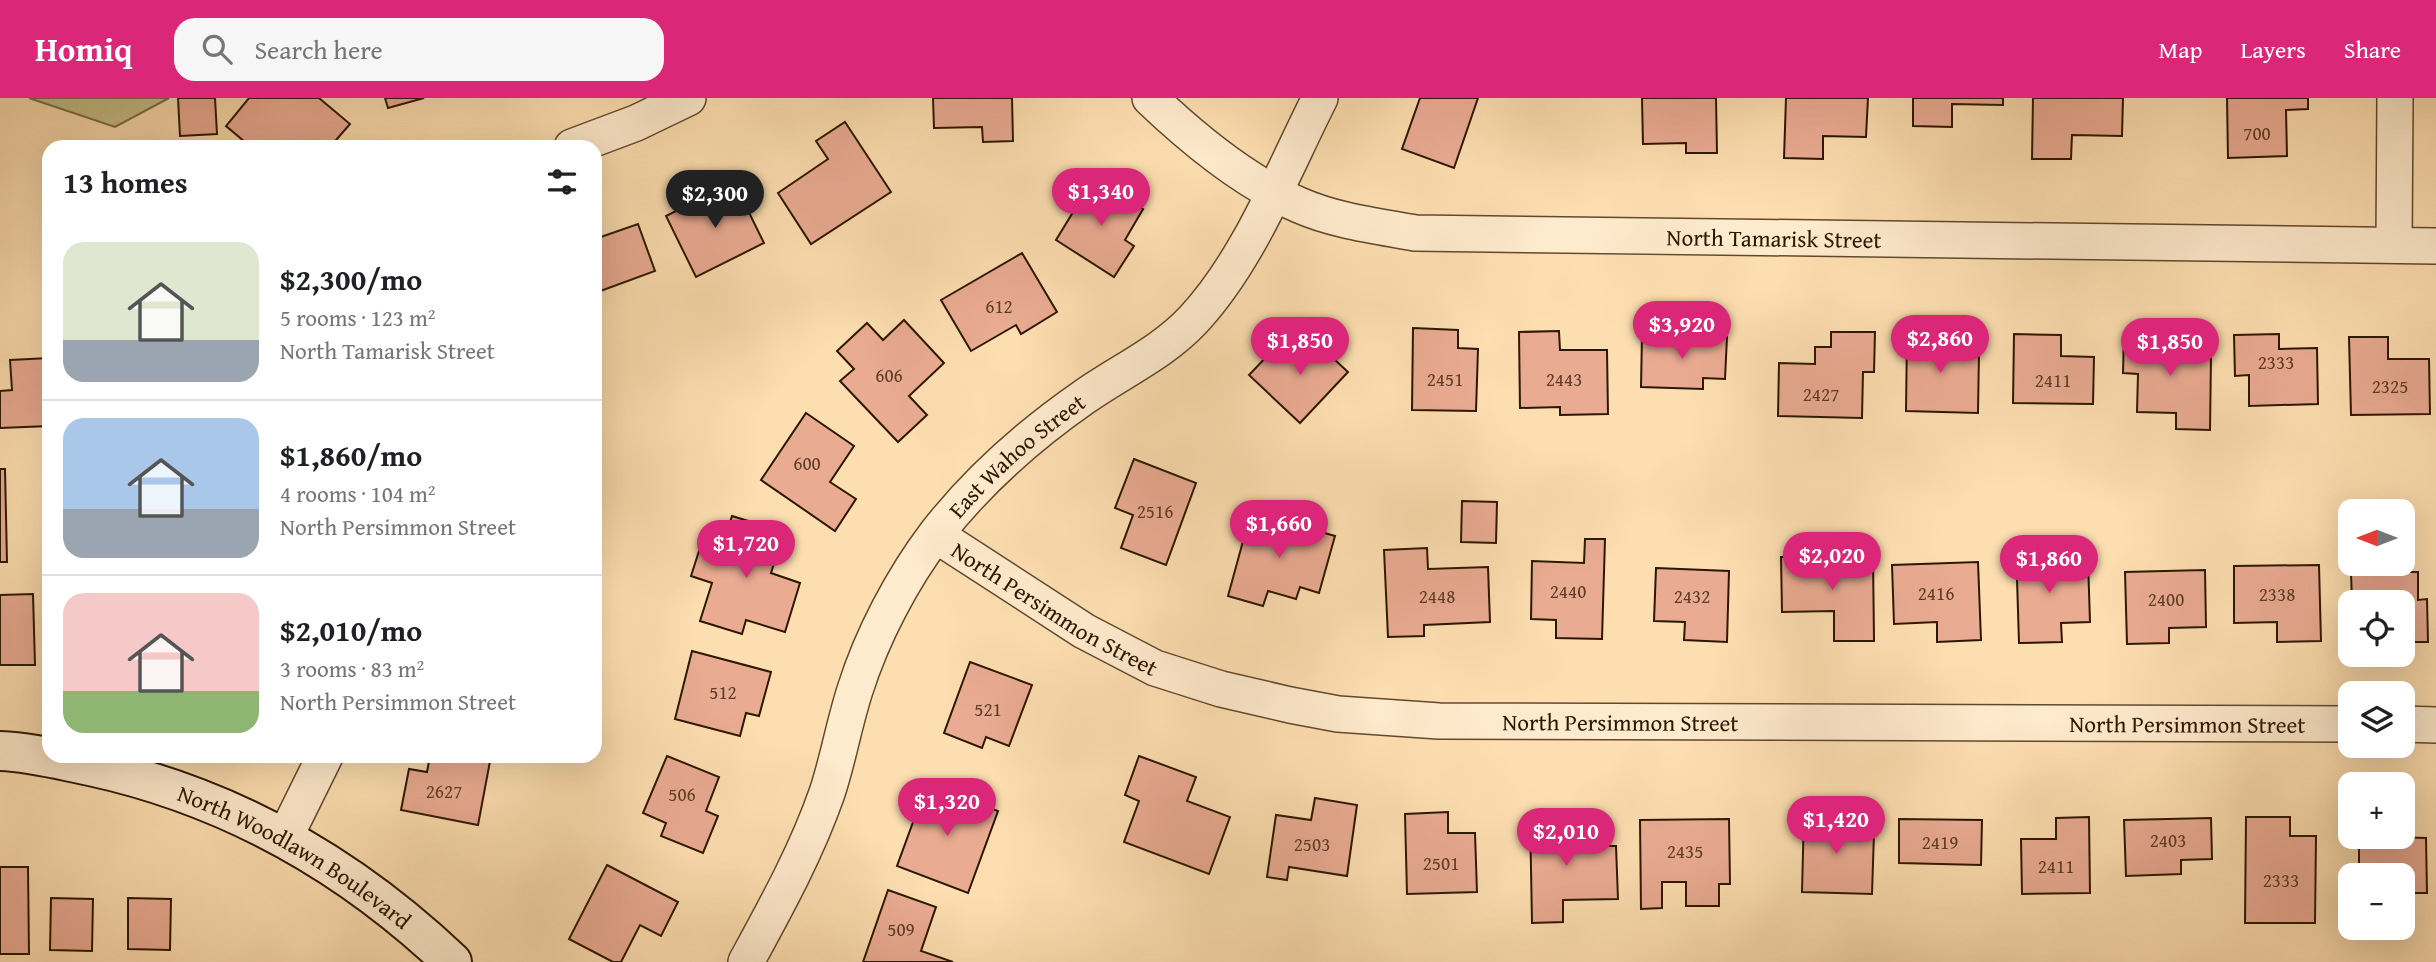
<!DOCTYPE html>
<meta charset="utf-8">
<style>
body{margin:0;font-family:"Gentium Book Plus",serif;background:#f6f6f6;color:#202124;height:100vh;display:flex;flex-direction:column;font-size:26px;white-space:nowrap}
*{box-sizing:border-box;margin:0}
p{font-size:23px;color:#757577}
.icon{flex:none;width:38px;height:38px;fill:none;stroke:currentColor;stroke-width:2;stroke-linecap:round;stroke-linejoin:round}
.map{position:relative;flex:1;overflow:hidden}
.details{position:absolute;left:42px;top:42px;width:560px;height:623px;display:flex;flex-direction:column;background:#fff;border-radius:21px;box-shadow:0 7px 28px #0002}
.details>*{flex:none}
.needle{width:46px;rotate:270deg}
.controls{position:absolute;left:2338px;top:401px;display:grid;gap:14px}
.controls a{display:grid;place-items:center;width:77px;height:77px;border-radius:14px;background:#fff;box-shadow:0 7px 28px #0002;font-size:35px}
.price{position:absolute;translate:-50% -60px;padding:0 16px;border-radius:24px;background:#db2777;color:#fff;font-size:23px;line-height:46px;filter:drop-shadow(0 2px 4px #0008)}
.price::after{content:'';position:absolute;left:50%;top:42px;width:21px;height:16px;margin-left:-10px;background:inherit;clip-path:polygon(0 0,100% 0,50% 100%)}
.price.active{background:#222;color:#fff}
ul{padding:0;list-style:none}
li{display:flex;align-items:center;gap:21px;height:175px;padding:0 21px}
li+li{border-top:2px solid #e0e0e0}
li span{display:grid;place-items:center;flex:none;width:196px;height:140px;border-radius:21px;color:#555}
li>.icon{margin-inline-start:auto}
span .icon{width:84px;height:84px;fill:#fffc;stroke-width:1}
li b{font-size:30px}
h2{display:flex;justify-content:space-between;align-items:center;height:84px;padding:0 21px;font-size:30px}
header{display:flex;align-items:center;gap:42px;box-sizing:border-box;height:98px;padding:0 35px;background:#db2777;color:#fff}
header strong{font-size:33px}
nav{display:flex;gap:38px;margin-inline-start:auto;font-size:24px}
.search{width:490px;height:63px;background:#f6f6f6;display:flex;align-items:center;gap:18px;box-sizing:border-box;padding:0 24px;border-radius:21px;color:#757577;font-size:26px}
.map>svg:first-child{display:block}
</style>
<header>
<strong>Homiq</strong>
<div class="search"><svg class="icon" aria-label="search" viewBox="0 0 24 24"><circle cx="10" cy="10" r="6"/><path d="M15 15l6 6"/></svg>Search here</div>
<nav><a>Map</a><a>Layers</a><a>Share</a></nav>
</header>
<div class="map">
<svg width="2436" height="864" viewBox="0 0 2436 864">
<rect width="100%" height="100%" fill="#fddeb0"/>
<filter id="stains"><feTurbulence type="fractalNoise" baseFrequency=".00286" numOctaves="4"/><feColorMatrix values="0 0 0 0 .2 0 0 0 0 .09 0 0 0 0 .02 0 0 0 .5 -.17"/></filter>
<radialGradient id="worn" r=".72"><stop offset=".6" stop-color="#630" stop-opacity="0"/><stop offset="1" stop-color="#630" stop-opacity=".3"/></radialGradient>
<path fill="#c6bf87" stroke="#796b44" stroke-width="2" d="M29,0H169L115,29Z"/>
<g fill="#eaab93" stroke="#2c1700" stroke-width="2">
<path d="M178,0H215L217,36L180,38Z"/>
<path d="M249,0H319L350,26L330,49H251L226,28Z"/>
<path d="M385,0H424L388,10Z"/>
<path d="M933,0H1012L1013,43L983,44L982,29L934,30Z"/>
<path d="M1420,0H1478L1454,70L1402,51Z"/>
<path d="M1642,0H1716L1717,55H1686V45L1643,46Z"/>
<path d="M1786,0H1868L1866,39L1823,38V61L1784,60Z"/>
<path d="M1913,0H2003V7L1952,6V29L1913,28Z"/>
<path d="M2033,0H2123L2122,38L2072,37L2071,61H2032Z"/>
<path d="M2227,0H2308V11L2286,12L2287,58L2228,60Z"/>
<path d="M845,24L891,94L811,146L778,95L828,61L816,43Z"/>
<path d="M1094,80L1143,111L1125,142L1134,148L1114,179L1056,142Z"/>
<path d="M734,84L764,145L696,179L666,118Z"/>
<path d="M638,126L655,173L595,195V141Z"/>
<path d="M1022,155L1057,214L1021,236L1016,227L971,253L941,202Z"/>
<path d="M904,222L944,265L909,298L927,317L898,344L840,283L854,271L837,253L867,225L883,242Z"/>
<path d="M1413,230L1458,232V250L1478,251L1476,313L1412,312Z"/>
<path d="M1559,233L1560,252H1607L1608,316L1560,317V309L1520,310L1519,234Z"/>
<path d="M1831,234H1875L1874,274H1863L1862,320L1778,318L1779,265L1815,266V249H1831Z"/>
<path d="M1907,234H1952L1951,253L1979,254L1978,315L1906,313Z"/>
<path d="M1306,235L1348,274L1300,325L1249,277L1272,253L1282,262Z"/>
<path d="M2124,235L2183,236V258H2211L2210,332L2176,331V315L2137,314L2138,276L2123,275Z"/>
<path d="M2014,236L2061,237V258L2094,259L2093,306L2013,305Z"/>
<path d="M2279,236V251L2317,250L2318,306L2249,308V277L2235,278L2234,237Z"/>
<path d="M1642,237L1727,239L1725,281L1703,280V291L1641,289Z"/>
<path d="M2349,239H2388V261H2429L2430,316L2351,317Z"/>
<path d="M49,260V328L0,330V293L12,292L10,262Z"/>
<path d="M806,315L854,348L830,384L856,401L835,433L761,382Z"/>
<path d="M1134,361L1196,385L1166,467L1121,450L1133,417L1115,410Z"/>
<path d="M0,371H5L7,464H0Z"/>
<path d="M1462,403L1497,404L1496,445L1461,444Z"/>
<path d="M1251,414L1335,438L1319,495L1300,489L1296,501L1268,493L1263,508L1228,498Z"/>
<path d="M732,418L784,434L771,475L800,485L785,534L746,522L742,536L700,523L712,485L691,478L699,453L719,459Z"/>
<path d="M1585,441H1605L1602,541L1556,540V522L1531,521L1532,463L1584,465Z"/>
<path d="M2050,448L2051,464L2088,463L2090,524L2061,525L2062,544L2019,545L2016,449Z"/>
<path d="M1427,450L1428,471L1488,469L1490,524L1424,527V538L1388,539L1384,452Z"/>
<path d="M1873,458L1874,543H1834V513L1782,514L1781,459Z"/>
<path d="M1978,464L1981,542L1937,544V524L1894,526L1892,467Z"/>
<path d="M2374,466H2400V474H2418V502L2427,501L2428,544H2403V504H2352L2351,474H2374Z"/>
<path d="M2319,467L2321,543L2277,544V524L2234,525V468Z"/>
<path d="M1656,470L1729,473L1727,544L1684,542L1685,524L1654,523Z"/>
<path d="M2205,472L2206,529L2169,530V545L2127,546L2125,474Z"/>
<path d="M33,496L35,567H0V497Z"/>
<path d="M692,553L771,574L759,618L746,615L740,638L675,621Z"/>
<path d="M970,564L1032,587L1009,648L986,639L982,650L944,635Z"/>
<path d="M430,658H491L478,727L401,712L409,671L427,674Z"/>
<path d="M667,658L719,679L706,713L718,718L703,755L661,738L666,725L643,715Z"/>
<path d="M1139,658L1196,679L1187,703L1230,719L1209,776L1124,744L1139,703L1125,697Z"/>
<path d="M927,686L998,713L968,795L897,768Z"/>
<path d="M1315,700L1357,707L1347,778L1289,769L1287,782L1267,779L1276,717L1311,722Z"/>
<path d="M1448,714V735H1475L1477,794L1407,796L1405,716Z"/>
<path d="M1571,715L1572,748H1616L1618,801L1563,802V824L1532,825L1530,716Z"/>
<path d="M1804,715L1848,716L1847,735H1874L1872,796L1802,794Z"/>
<path d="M2089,719L2090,795L2022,796L2021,741H2056V720Z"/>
<path d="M2246,719H2290V738H2316L2315,825H2245Z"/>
<path d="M2211,720L2212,761L2181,762V776L2126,778L2124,722Z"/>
<path d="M1729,721L1730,786H1719V808H1686V784H1662V810L1641,811L1640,722Z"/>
<path d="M1899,721L1982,722L1981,767L1899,765Z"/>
<path d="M2359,738L2426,740L2427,795H2403V777H2359Z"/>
<path d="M607,767L678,804L661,838L640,827L621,864H613L569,841Z"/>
<path d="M0,769H28L29,856H0Z"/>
<path d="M888,792L936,809L921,853L953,864H863Z"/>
<path d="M51,800L93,801L92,853L50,852Z"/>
<path d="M128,800L171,801L170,852L128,851Z"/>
</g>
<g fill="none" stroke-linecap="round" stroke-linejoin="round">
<defs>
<g id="street">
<path id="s1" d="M1150,0C1193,41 1245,84 1299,107C1335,123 1377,128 1415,135L2436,148"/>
<path d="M572,49L636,25L688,0"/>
<path d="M2394,147L2395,0"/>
<path id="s2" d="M936,437L1084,533L1155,570L1221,591L1290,607L1338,616L1439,623L2350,626"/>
<path d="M2403,626L2436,627"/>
<path d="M285,739L325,658"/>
<path id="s3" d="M746,864C776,809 806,755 827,695C838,662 844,626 855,592C872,538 902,481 936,436C978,382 1028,338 1084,299C1121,273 1162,255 1193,222C1249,162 1283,73 1320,0"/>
</g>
<g id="secondary">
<path id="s4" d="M0,653C30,654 60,662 90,668C228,698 349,766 452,864"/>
</g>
</defs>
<use href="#street" stroke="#60492c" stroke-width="38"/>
<use href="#secondary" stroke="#2c1700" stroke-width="42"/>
<use href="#street" stroke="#feeacc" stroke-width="35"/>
<use href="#secondary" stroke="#feeacc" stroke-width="38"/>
</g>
<g text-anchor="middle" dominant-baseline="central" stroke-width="6" stroke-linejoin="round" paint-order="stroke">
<g font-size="19" fill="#5c3c25">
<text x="2257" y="35">700</text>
<text x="999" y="208">612</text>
<text x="2276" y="264">2333</text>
<text x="889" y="277">606</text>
<text x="1445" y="281">2451</text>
<text x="1564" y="281">2443</text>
<text x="2053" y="282">2411</text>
<text x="2390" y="288">2325</text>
<text x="1821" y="296">2427</text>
<text x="807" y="365">600</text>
<text x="1155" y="413">2516</text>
<text x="1568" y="493">2440</text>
<text x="1936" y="495">2416</text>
<text x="2277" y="496">2338</text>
<text x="1437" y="498">2448</text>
<text x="1692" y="498">2432</text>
<text x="2166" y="501">2400</text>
<text x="723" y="594">512</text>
<text x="988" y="611">521</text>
<text x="444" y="693">2627</text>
<text x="682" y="696">506</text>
<text x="2168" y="742">2403</text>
<text x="1940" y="744">2419</text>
<text x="1312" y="746">2503</text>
<text x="1685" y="753">2435</text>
<text x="1441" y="765">2501</text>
<text x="2056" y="768">2411</text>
<text x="2281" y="782">2333</text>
<text x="901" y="831">509</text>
</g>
<g font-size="23" fill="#2c1700" stroke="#feeacc">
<text stroke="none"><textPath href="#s1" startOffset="663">North Tamarisk Street</textPath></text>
<text stroke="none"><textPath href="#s3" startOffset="584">East Wahoo Street</textPath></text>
<text stroke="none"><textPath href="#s2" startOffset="140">North Persimmon Street</textPath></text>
<text stroke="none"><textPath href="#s2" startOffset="728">North Persimmon Street</textPath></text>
<text stroke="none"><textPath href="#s2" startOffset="1295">North Persimmon Street</textPath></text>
<text stroke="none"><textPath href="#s4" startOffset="317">North Woodlawn Boulevard</textPath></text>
</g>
</g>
<rect width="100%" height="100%" filter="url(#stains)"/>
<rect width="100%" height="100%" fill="url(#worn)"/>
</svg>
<div class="controls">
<a><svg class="needle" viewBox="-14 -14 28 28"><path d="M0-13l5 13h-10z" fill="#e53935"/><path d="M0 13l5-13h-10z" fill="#757577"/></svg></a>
<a><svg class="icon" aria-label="locate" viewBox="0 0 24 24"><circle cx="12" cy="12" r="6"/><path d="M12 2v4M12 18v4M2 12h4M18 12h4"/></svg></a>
<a><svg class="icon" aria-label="layers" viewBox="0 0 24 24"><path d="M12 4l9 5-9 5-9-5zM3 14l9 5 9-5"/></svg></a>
<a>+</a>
<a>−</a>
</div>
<b class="price" style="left:1101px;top:130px">$1,340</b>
<b class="price active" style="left:715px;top:132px">$2,300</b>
<b class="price" style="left:1682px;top:263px">$3,920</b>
<b class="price" style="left:1940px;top:277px">$2,860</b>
<b class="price" style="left:1300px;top:279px">$1,850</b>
<b class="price" style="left:2170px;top:280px">$1,850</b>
<b class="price" style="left:1279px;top:462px">$1,660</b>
<b class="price" style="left:746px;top:482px">$1,720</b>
<b class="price" style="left:1832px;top:494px">$2,020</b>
<b class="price" style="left:2049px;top:497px">$1,860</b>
<b class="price" style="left:947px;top:740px">$1,320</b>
<b class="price" style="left:1836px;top:758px">$1,420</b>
<b class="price" style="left:1566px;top:770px">$2,010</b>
<section class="details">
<h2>13 homes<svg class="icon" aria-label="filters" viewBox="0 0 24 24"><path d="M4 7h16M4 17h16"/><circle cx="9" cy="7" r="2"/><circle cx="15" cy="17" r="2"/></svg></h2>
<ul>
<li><span style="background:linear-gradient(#dfe7d0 70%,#9aa5b1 0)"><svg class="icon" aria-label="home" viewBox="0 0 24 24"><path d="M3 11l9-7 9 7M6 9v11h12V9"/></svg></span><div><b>$2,300/mo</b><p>5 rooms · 123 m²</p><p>North Tamarisk Street</p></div></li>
<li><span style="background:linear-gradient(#a9c7e8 65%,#9aa5b1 0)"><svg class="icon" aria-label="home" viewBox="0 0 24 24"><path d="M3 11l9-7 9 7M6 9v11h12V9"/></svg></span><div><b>$1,860/mo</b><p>4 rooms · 104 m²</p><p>North Persimmon Street</p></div></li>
<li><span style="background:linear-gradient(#f6c9c9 70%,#8fb573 0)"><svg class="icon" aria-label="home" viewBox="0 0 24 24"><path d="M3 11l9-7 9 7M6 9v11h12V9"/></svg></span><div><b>$2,010/mo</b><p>3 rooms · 83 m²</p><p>North Persimmon Street</p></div></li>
</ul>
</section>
</div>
